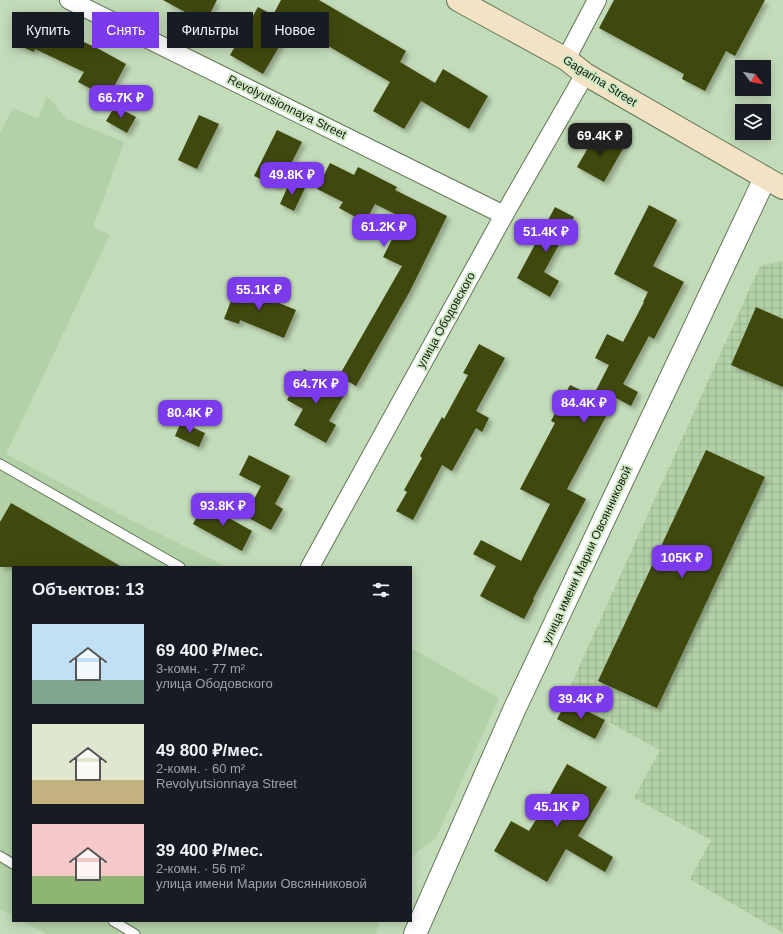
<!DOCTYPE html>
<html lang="ru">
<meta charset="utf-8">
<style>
body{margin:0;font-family:Helvetica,sans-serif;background:#20242c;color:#f1f3f6;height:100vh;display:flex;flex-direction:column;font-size:15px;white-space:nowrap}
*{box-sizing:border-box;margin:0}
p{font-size:13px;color:#9ea1a6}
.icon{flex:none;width:22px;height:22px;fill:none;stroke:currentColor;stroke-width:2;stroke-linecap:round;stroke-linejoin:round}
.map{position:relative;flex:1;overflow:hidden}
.sheet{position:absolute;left:12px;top:566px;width:400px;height:356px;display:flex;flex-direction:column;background:#171b24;border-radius:0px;box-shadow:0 2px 10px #0003}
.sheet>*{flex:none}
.hud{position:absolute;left:12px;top:12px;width:400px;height:36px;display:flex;gap:8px}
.needle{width:26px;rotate:121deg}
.controls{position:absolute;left:735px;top:60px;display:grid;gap:8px}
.controls a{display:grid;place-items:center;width:36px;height:36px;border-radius:0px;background:#171b24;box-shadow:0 2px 10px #0003;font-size:20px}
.price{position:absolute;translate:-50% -34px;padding:0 9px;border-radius:8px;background:#7c3aed;color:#fff;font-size:13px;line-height:26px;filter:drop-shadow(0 1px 2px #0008)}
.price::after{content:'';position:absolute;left:50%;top:24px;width:12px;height:9px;margin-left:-6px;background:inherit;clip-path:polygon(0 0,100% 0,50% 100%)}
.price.selected{background:#222;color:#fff}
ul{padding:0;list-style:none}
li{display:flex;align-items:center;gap:12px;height:100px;padding:0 20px}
li span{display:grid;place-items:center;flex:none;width:112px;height:80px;border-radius:0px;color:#555}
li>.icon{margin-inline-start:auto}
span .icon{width:48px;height:48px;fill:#fffc;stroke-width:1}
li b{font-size:17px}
h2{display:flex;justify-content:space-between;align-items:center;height:48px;padding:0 20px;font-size:17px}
.chip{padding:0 14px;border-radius:0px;background:#171b24;box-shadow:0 2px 10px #0003;font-size:14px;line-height:36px}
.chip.selected{background:#7c3aed;color:#fff}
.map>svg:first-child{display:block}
</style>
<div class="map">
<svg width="783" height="934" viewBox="0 0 783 934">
<defs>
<pattern id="industrial-grid" width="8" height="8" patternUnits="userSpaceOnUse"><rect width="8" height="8" fill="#b3d1a7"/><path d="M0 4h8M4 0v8" fill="none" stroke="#99b38f"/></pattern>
<filter id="shadow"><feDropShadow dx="3.5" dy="3.5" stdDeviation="2" flood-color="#0004"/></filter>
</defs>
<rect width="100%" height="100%" fill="#c2dbb8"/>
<g fill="#b3d1a7">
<path d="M47,96L67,119L124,142L93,227L110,235L6,454L125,517L227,567H13V916L0,909V133L13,108L38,119Z"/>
<path d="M411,648L499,698L436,838L417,852L411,859Z"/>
<path d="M22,921H379L376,934H47Z"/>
</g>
<path fill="url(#industrial-grid)" d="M783,261V933L690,879L711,840L634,798L660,750L565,698L760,266Z"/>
<g fill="#404810" filter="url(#shadow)">
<path d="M163,0H217L205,23Z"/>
<path d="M281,0H319L406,51L400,62L435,83L443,69L488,96L469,129L421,101L404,129L373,111L390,82L292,25L263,74L230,55L258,7L273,15Z"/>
<path d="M614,0H765L735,56L726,51L705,91L682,79L684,74L599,28Z"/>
<path d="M26,13L47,23L46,25L97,48L126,64L108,98L78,82L84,72L35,49L34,52L13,43Z"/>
<path d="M115,106L136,117L127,133L106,121Z"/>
<path d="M199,115L219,124L197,169L178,160Z"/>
<path d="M277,130L302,142L279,188L254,176Z"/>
<path d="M597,132L624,147L604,182L577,167Z"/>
<path d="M330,163L354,175L358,167L397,187L395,190L447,216L410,291L356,386L339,376L402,266L383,257L403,218L375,204L365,222L339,208L343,202L317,189Z"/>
<path d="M290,181L305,188L294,211L280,204Z"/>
<path d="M649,205L677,220L653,266L684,282L654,339L649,336L623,384L638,392L631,406L616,398L567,489L586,499L533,599L534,600L524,619L480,596L496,566L473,554L481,540L521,561L550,504L520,489L555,423L551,421L570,385L593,396L609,365L595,358L607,334L623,342L644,302H643L648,292L614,274Z"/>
<path d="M555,207L574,217L544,272L559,281L550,297L517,278Z"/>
<path d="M239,280L254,286L252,292L296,310L284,338L240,320L239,324L224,319Z"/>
<path d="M756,307L783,319V387L731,365Z"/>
<path d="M479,344L505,358L476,411L489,418L482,432L476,428L452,471L442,465L413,520L396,511L407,492L404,490L422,458L420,456L442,417L444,419L468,375L463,373Z"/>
<path d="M304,369L346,392L329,421L336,425L326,443L294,425L303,409L287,400Z"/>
<path d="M181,422L205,433L199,447L175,436Z"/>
<path d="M706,450L765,477L657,708L598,681Z"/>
<path d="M249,455L290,476L275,504L283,509L271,530L245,516L261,486L239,475Z"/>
<path d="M11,503L122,567H0V522Z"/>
<path d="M204,504L252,531L242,551L193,524Z"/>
<path d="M567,701L605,720L595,739L557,719Z"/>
<path d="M567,764L607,787L578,836L613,857L605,872L566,849L547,882L494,851L511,821L529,831L550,797L549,796Z"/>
</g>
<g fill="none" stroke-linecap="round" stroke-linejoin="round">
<defs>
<g id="service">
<path d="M0,464L180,567"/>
<path d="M0,856L13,864"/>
<path d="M113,921L135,934"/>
</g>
<g id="minor">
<path d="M69,0L504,215"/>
<path d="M566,59L597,0"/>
<path d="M310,567L504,215L585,74"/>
</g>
<path id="tertiary" d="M415,934L515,708L765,178"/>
<path id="secondary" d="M458,0L566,59L585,74L783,188"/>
</defs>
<use href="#service" stroke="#607657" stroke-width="11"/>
<use href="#minor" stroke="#607657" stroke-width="20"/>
<use href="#tertiary" stroke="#607657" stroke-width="24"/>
<use href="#secondary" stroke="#607657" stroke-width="24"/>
<use href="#service" stroke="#fff" stroke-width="9"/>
<use href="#minor" stroke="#fff" stroke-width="18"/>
<use href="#tertiary" stroke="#fff" stroke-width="22"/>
<use href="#secondary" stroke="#f4e2c4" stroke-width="22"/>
</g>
<g text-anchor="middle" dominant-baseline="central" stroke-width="4" stroke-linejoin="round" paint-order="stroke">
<g font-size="12" fill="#121b0e" stroke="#cfe9c5">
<text transform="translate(600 81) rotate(32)">Gagarina Street</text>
<text transform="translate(287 107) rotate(26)">Revolyutsionnaya Street</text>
<text transform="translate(446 320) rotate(-61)">улица Ободовского</text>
<text transform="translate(587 555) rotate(-65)">улица имени Марии Овсянниковой</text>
</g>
</g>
</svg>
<div class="controls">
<a><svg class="needle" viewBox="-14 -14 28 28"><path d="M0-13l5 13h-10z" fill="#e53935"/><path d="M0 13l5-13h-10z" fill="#9ea1a6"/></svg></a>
<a><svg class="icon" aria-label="layers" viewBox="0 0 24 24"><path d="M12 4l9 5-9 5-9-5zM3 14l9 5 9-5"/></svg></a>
</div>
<b class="price" style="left:121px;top:119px">66.7K ₽</b>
<b class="price selected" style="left:600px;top:157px">69.4K ₽</b>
<b class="price" style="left:292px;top:196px">49.8K ₽</b>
<b class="price" style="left:384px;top:248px">61.2K ₽</b>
<b class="price" style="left:546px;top:253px">51.4K ₽</b>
<b class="price" style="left:259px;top:311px">55.1K ₽</b>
<b class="price" style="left:316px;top:405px">64.7K ₽</b>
<b class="price" style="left:584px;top:424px">84.4K ₽</b>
<b class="price" style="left:190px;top:434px">80.4K ₽</b>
<b class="price" style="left:223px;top:527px">93.8K ₽</b>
<b class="price" style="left:682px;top:579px">105K ₽</b>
<b class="price" style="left:581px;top:720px">39.4K ₽</b>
<b class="price" style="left:557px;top:828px">45.1K ₽</b>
<div class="hud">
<a class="chip">Купить</a>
<a class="chip selected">Снять</a>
<a class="chip">Фильтры</a>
<a class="chip">Новое</a>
</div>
<section class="sheet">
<h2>Объектов: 13<svg class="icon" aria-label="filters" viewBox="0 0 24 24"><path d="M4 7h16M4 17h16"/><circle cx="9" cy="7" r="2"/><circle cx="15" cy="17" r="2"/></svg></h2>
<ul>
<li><span style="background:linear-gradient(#bfe0f5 70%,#7fa58c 0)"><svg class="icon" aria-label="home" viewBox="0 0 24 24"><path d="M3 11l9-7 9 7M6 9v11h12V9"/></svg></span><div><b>69 400 ₽/мес.</b><p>3-комн. · 77 m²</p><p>улица Ободовского</p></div></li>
<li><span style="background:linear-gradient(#dfe7d0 70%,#c2b280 0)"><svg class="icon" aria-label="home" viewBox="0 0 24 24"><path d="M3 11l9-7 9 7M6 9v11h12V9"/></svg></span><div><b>49 800 ₽/мес.</b><p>2-комн. · 60 m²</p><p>Revolyutsionnaya Street</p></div></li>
<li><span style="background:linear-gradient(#f6c9c9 65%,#8fb573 0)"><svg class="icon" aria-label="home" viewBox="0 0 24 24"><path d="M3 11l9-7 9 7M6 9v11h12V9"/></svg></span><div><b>39 400 ₽/мес.</b><p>2-комн. · 56 m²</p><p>улица имени Марии Овсянниковой</p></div></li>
</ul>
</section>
</div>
